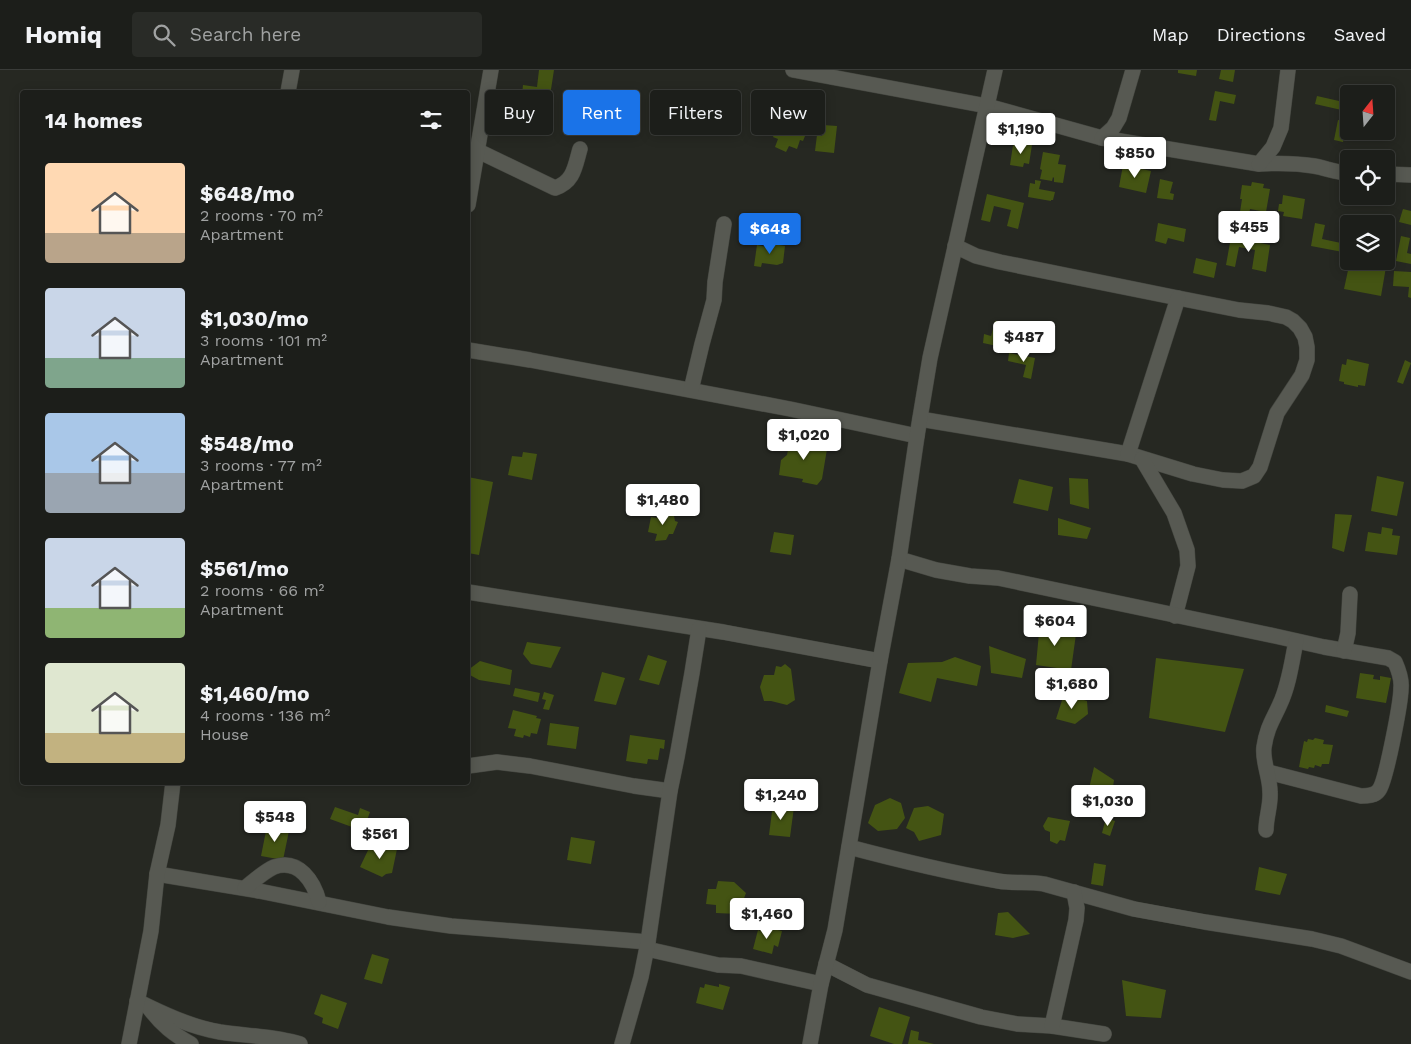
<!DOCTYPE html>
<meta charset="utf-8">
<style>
body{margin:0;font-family:"Work Sans",sans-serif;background:#292b27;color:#f1f3f6;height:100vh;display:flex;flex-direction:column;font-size:19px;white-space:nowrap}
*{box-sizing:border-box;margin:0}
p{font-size:16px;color:#a0a2a2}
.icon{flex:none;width:28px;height:28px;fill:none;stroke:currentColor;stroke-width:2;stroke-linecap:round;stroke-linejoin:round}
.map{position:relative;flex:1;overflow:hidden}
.sheet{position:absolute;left:20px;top:20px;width:450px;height:695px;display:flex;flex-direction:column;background:#1c1e1a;border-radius:5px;box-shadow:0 2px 12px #0003,0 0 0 1px #3a3c39}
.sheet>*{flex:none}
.guide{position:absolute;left:485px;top:20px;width:475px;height:45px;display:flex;gap:10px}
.needle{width:32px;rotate:17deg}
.tools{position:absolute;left:1340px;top:15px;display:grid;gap:10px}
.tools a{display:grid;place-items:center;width:55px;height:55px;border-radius:5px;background:#1c1e1a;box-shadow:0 2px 12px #0003,0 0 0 1px #3a3c39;font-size:25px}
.price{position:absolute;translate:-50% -42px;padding:0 11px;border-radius:5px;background:#fff;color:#222;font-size:16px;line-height:32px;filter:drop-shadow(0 1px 2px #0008)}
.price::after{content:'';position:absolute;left:50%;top:30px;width:15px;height:11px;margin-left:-8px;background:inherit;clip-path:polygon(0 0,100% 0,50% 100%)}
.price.active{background:#1a73e8;color:#fff}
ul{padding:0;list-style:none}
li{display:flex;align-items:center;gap:15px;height:125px;padding:0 25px}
li span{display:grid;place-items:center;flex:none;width:140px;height:100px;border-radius:5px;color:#555}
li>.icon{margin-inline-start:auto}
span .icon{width:60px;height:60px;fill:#fffc;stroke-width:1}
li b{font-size:21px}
h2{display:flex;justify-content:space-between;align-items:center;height:60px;padding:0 25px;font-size:21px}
.tag{padding:0 18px;border-radius:5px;background:#1c1e1a;box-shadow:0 2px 12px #0003,0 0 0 1px #3a3c39;font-size:18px;line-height:45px}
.tag.active{background:#1a73e8;color:#fff}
header{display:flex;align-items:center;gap:30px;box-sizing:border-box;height:70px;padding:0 25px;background:#1c1e1a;border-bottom:1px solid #3a3c39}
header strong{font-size:24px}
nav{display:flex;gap:28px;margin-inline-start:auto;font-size:18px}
.search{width:350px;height:45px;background:#292b27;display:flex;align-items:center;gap:12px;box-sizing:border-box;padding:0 18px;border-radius:5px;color:#a0a2a2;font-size:19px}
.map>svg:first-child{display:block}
</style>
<header>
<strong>Homiq</strong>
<div class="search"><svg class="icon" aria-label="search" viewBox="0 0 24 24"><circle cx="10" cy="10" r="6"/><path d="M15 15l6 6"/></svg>Search here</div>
<nav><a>Map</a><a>Directions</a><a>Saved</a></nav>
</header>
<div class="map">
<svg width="1411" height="974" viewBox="0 0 1411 974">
<rect width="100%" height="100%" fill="#262822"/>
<g fill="#445413">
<path d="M539,0H554L550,26L542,25V28L522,25L523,15L537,17Z"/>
<path d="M1178,0H1197L1196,6L1178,3Z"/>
<path d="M1221,0H1235L1233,12L1219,9Z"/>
<path d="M1215,21L1236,25L1234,34L1220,31L1216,51L1209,50Z"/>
<path d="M1317,26L1348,33L1346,41L1315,34Z"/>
<path d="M788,41L811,51L803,71L800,70L797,79L789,76L786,82L775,77L778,69L773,67L775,61L768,58L773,48Z"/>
<path d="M1338,50L1347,52L1343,72L1334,70Z"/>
<path d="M823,55L837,56L834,83L815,81L817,65L822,66Z"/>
<path d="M1017,72L1032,75L1029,94L1024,93L1023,97L1010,95L1013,75L1016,76Z"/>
<path d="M1043,82L1060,85L1058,94L1066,95L1063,113L1054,112V108L1053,107L1052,111L1040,109L1042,100L1040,99Z"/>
<path d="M1123,95L1151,101L1146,123L1119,117Z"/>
<path d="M1160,109L1173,112L1170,123L1174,124L1173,130L1157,128Z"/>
<path d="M1035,110L1041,111L1039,119L1055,122L1053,130H1051V131L1028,127L1030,113L1035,114Z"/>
<path d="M1252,112L1264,114L1263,118L1270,119L1266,142L1250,139L1249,144L1240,142L1242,129H1240L1242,115L1251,116Z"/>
<path d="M987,124L1024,133L1018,159L1007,156L1011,140L994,136L990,152L981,150Z"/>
<path d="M1283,125L1305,129L1302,149L1283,146L1284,142L1278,141L1279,134H1282Z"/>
<path d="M1403,139L1411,141V155L1399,152Z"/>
<path d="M1158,153L1186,159L1184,172L1168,168L1166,174L1155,171Z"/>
<path d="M1315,153L1325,155L1322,169L1341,173L1344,158L1349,159L1348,183L1311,176Z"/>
<path d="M1401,166L1410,168L1407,183L1411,184V194L1396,191Z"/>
<path d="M1231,167L1270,175L1266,202L1252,199L1255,180L1239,177L1235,197L1226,195Z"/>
<path d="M768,173L785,176L783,193L777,195L762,193L761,197L754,196L757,175L767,177Z"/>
<path d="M1196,188L1217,193L1214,208L1193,203Z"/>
<path d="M1350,191L1386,197L1381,226L1344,219Z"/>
<path d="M1394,201L1411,202V228L1408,227L1409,217L1393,216Z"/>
<path d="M995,251L1002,253L997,276L983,273L984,264L991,266Z"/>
<path d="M1009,283L1035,288L1031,309L1023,307L1026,295L1008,291Z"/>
<path d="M1347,289L1369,294L1365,316L1358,315V317L1344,314V312L1339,311L1342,294L1346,295Z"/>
<path d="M1405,290L1411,293L1403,314L1397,312Z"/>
<path d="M805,364L810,366V370L814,371L820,378L827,379L822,409L817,415L802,412L803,409L779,405L781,390L787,385L788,380L794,377L796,366Z"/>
<path d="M523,382L537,384L532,410L508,405L512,386L522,387Z"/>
<path d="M1377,406L1404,412L1397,446L1371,441Z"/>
<path d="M468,407L493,412L479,485L468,483Z"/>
<path d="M1069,408L1088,409L1089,439L1070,434Z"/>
<path d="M1019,409L1053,417L1048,441L1013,433Z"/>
<path d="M658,443L674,446L675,451L678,452L673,464H669L666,470L655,471L657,464L648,462L651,447L657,448Z"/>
<path d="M1335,444L1352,445L1344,482L1332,478Z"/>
<path d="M1058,448L1091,458L1087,469L1058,465Z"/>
<path d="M1382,457L1393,459L1392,465L1400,466L1397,485L1365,481L1368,462L1381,464Z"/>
<path d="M774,462L794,465L791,485L770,482Z"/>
<path d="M1040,552L1076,564L1071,600L1036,595Z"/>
<path d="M527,572L561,577L551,598L531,594L523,584Z"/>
<path d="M989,576L1026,589L1022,608L991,603Z"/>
<path d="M648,585L667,591L659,615L639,610Z"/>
<path d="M955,587L981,596L977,616L937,608L931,632L899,623L908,593L942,592Z"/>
<path d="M1156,588L1244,599L1225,662L1149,648Z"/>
<path d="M480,591L512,600L510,615L479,610L468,604V600Z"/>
<path d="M785,594L791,599L795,630L787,635L771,631H764L760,617L764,605H774L776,596L781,597Z"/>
<path d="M602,602L625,608L616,635L594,631Z"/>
<path d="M1360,603L1374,605L1373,609L1380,610V606L1391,608L1386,633L1356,628Z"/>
<path d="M515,618L540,623L538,632L513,626Z"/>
<path d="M544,622L554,625L549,640L543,639L546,630L542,629Z"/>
<path d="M1064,624L1087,631L1088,644L1075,654L1056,649Z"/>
<path d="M1326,635L1349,641L1347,647L1325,642Z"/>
<path d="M513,640L537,646L536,648L541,649L537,664L531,663L530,667L524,665L523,668L514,666L516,659L508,658Z"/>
<path d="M550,653L579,657L576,679L547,675Z"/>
<path d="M630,665L665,670L664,679L660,678L658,690L648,689L647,694L626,691Z"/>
<path d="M1315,668L1324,670L1323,674L1333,675L1329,694H1322L1321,697L1315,695L1314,698L1309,697L1308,699L1299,697L1304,671L1307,672L1308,669L1313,670Z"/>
<path d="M1094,697L1114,710L1111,732L1088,723Z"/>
<path d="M890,728L901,733L905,748L897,759L878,761L868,753L875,735Z"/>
<path d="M773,734L794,737L790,767L769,765Z"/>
<path d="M928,736L944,744L941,765L919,771L914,762L906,758L914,738Z"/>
<path d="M335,737L358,745L360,738L370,742L363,761L330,749Z"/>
<path d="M1048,747L1070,751L1065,771L1060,770L1057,774L1050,771V762L1045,760L1043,756Z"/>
<path d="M1106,748L1115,751L1110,766L1102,763Z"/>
<path d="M267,756L289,761L283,790L261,786Z"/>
<path d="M571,767L595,771L591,794L567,790Z"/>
<path d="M371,774L397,779L392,803L386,804L382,807L360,797Z"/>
<path d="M1094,793L1106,795L1103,816L1091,814Z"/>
<path d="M1259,797L1287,804L1280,825L1255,820Z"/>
<path d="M718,811L734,812L746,823L738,844L716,843V835L706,834L708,819H716Z"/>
<path d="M1008,842L1030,864L1013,868L995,865L998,843Z"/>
<path d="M761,856L782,861L778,877L774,875L772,884L753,879L758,860L760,861Z"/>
<path d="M372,884L389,889L382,914L364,909Z"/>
<path d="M1122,910L1166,920L1161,948L1126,946Z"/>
<path d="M705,914L719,917V914L730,917L723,940L696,933L700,917L704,918Z"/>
<path d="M321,924L347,933L338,959L322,953L323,948L314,944Z"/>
<path d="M879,937L910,947L902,974H894L870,966Z"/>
<path d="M911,960L919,962L918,970L934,974H908Z"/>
</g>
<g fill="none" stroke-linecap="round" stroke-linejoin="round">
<defs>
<g id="minor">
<path d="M793,0L987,36L1102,68L1259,94C1277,93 1296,93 1314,96C1326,98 1337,103 1349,103"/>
<path d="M288,22L292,0"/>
<path d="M1102,68L1113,58L1119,48L1133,0"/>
<path d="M476,80L555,118C574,112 575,96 580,79"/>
<path d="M1259,94L1273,77L1281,58L1288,0"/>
<path d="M1386,104L1411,105"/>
<path d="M468,135L491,0"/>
<path d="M468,280L530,290L790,339L917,366"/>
<path d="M691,320L702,274L714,230L715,212L724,154"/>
<path d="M920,349L1128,384L1193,404L1223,410L1242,411L1254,406L1260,397L1277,343L1302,305L1307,290V277L1305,267L1300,258L1293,251L1286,247L1268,243L1239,240L1178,228L1000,192L976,186L955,176"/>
<path d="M1128,384L1178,228"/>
<path d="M1142,389L1174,443L1187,480L1188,496L1175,546"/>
<path d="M899,489L936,500L970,506L998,508L1275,566L1324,577L1388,588L1395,592C1399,601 1402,609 1401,618C1401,632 1386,711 1379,720C1375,726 1367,726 1361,726L1268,702"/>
<path d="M468,522L723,562L880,591"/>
<path d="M1344,581L1348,563L1350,524"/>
<path d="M468,696L497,692L530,696L634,716L670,721"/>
<path d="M1266,760C1266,747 1271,735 1270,722C1270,706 1262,691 1264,677C1267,657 1273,650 1280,634C1289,615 1292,591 1296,571"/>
<path d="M849,777C898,790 948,802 998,811C1015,814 1028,811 1044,814L1134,839L1205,852L1312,869L1341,876L1411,902"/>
<path d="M157,804L259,821L388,847L451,856L648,872"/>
<path d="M245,818C254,811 263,802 274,797C299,788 314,812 319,832"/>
<path d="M647,879L718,895L741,896L821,914"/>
<path d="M826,894L867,915L981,947L1017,954L1052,956L1104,964"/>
<path d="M137,931C163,944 191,957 220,962C247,966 274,966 300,974"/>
<path d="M149,938C162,955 173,964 191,974"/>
<path d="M1052,956L1076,850L1077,838L1074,822"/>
<path d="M129,974L151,861L157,804L168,755L173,712"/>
<path d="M622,974L641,907L648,872L670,721L677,687L692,603L699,559"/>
<path d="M810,974L821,914L835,860L880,591L899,489L917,366L930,288L995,0"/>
</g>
</defs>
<use href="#minor" stroke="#43453f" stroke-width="16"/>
<use href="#minor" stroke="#575952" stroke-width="15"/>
</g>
</svg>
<div class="tools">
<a><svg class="needle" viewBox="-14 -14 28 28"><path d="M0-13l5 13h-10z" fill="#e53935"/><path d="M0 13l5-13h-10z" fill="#a0a2a2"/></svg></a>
<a><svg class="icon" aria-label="locate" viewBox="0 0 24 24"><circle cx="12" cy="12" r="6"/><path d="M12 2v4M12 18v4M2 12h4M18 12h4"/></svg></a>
<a><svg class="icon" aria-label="layers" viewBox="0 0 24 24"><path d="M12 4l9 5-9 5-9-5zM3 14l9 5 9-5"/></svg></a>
</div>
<b class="price" style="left:1021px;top:85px">$1,190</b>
<b class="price" style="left:1135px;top:109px">$850</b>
<b class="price" style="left:1249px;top:183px">$455</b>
<b class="price active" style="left:770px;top:185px">$648</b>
<b class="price" style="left:1024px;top:293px">$487</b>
<b class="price" style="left:804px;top:391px">$1,020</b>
<b class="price" style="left:663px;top:456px">$1,480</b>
<b class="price" style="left:1055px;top:577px">$604</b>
<b class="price" style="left:1072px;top:640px">$1,680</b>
<b class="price" style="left:781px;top:751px">$1,240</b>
<b class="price" style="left:1108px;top:757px">$1,030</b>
<b class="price" style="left:275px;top:773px">$548</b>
<b class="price" style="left:380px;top:790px">$561</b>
<b class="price" style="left:767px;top:870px">$1,460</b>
<div class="guide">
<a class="tag">Buy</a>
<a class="tag active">Rent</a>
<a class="tag">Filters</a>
<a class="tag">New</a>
</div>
<section class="sheet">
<h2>14 homes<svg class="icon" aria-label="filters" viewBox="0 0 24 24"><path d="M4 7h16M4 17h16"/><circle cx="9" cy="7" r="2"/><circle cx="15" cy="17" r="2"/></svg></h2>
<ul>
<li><span style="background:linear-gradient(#ffd9b3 70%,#b9a48a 0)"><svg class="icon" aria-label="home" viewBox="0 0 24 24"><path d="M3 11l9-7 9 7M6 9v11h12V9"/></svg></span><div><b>$648/mo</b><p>2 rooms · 70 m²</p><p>Apartment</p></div></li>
<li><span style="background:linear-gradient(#c9d6e8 70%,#7fa58c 0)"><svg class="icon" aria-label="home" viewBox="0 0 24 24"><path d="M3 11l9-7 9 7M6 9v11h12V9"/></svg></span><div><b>$1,030/mo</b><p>3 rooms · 101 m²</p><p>Apartment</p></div></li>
<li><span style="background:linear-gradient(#a9c7e8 60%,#9aa5b1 0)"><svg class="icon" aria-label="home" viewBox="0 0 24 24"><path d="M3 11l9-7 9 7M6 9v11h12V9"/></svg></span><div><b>$548/mo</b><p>3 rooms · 77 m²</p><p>Apartment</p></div></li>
<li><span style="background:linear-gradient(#c9d6e8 70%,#8fb573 0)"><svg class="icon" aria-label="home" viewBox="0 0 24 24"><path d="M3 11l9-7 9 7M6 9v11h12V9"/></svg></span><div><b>$561/mo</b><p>2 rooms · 66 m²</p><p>Apartment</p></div></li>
<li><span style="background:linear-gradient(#dfe7d0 70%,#c2b280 0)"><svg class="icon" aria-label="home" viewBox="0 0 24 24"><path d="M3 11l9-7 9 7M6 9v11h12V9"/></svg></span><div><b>$1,460/mo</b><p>4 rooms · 136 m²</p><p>House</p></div></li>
</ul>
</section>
</div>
